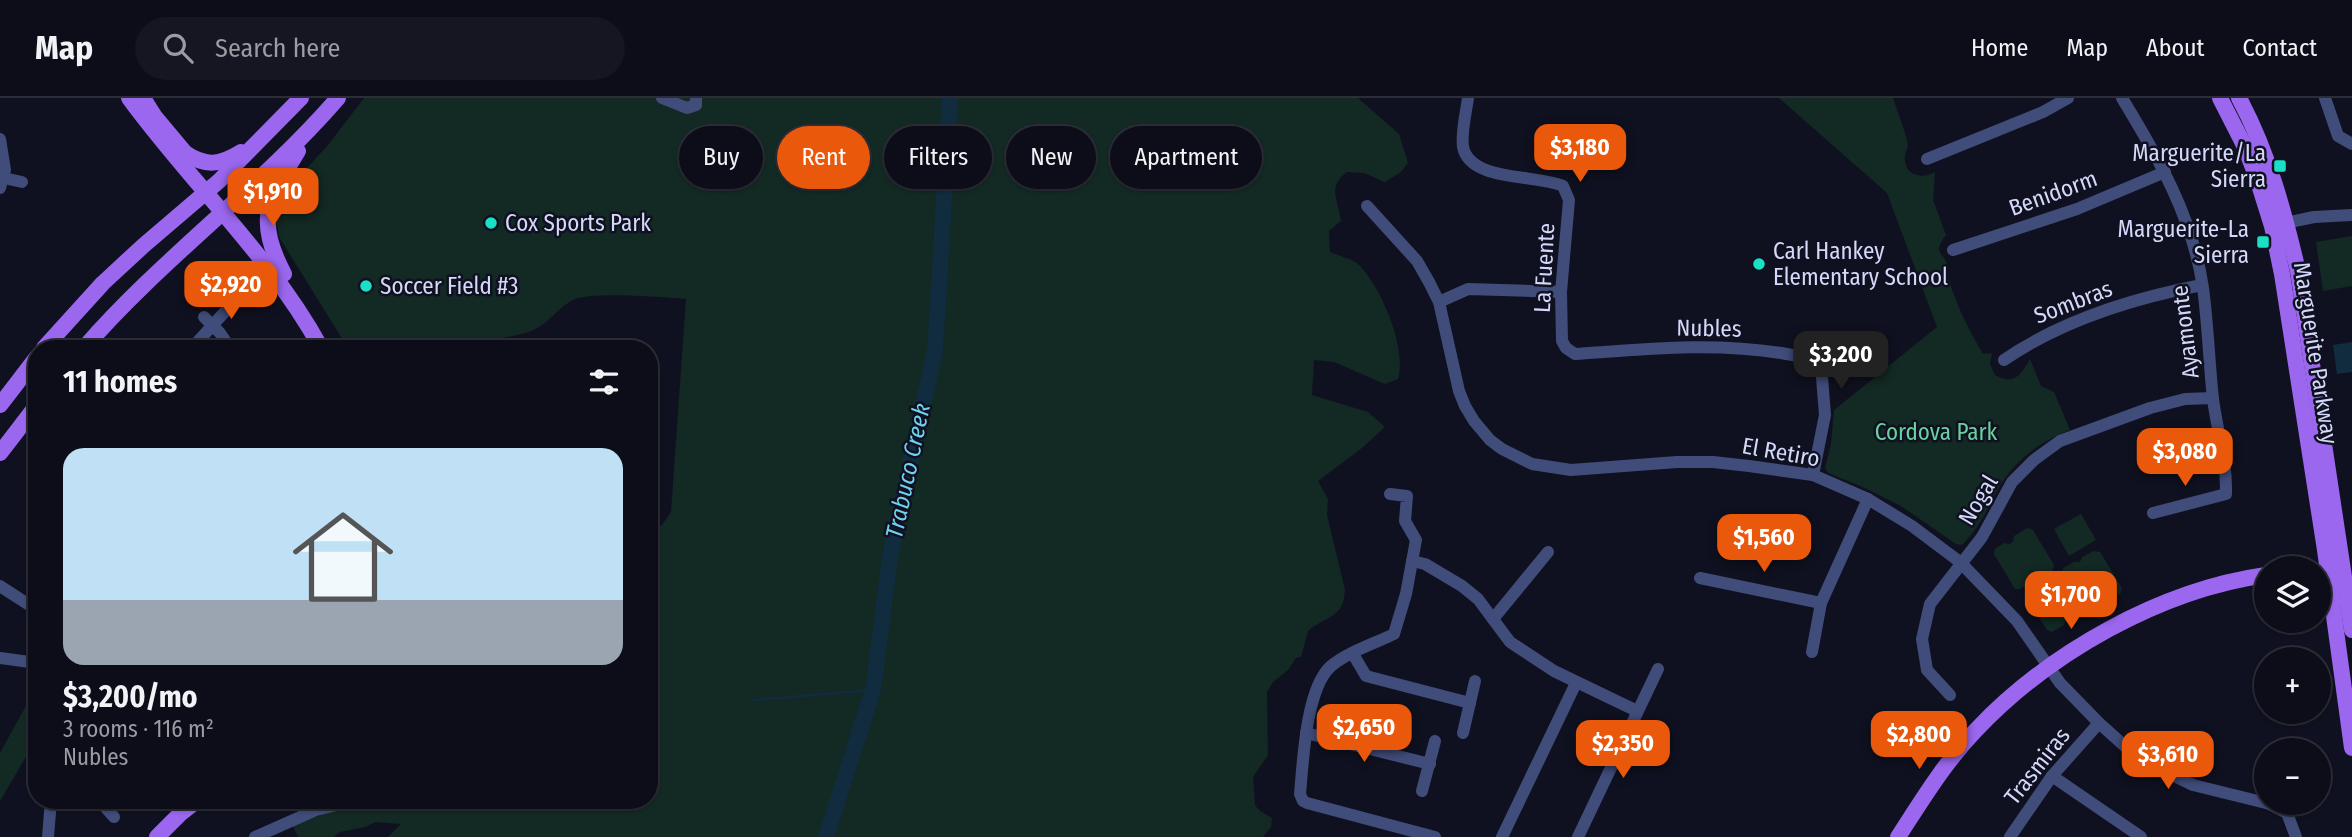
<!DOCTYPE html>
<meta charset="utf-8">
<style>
body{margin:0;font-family:"Fira Sans Condensed",sans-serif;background:#151621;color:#f1f3f6;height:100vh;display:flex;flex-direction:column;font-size:26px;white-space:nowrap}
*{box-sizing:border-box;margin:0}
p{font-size:23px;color:#9a9ca2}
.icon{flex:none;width:38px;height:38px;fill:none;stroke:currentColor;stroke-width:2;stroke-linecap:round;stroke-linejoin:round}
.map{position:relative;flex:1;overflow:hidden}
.sheet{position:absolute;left:28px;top:242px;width:630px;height:469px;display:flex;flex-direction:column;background:#0c0d18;border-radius:28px;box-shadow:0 2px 5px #0004,0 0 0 2px #2c2d37}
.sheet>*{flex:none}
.banner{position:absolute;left:679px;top:28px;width:665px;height:63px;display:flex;gap:14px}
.buttons{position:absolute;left:2254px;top:458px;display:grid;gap:14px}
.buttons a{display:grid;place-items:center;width:77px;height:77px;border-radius:50%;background:#0c0d18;box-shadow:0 2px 5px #0004,0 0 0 2px #2c2d37;font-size:35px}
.price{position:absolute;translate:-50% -60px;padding:0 16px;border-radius:14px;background:#ea580c;color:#fff;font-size:23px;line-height:46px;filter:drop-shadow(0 2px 4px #0008)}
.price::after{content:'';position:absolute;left:50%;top:42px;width:21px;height:16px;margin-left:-10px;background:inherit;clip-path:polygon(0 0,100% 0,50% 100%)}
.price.on{background:#222;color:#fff}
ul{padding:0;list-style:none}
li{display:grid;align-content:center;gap:14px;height:371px;padding:0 35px}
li+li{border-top:2px solid #2c2d37}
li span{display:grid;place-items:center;height:217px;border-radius:21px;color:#555}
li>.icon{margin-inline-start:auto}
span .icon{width:126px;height:126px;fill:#fffc;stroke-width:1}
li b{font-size:30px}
h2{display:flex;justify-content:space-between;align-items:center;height:84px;padding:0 35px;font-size:30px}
.chip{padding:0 24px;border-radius:32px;background:#0c0d18;box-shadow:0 2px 5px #0004,0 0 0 2px #2c2d37;font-size:24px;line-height:63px}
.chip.on{background:#ea580c;color:#fff}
header{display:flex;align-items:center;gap:42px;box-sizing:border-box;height:98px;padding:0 35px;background:#0c0d18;border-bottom:2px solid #2c2d37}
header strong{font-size:33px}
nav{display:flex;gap:38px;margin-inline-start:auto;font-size:24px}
.search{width:490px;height:63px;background:#151621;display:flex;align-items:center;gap:18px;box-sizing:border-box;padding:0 24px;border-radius:38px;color:#9a9ca2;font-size:26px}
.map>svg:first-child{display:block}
</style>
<header>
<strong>Map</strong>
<div class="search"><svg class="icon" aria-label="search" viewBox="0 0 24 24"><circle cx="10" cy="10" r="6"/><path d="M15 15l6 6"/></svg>Search here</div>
<nav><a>Home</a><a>Map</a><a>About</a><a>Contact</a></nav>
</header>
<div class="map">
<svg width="2352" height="739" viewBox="0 0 2352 739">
<rect width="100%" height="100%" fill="#101120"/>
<g fill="#132923">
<path d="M364,0H1358L1399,36L1408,65L1401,74L1385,84L1364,75L1347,74C1327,89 1338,101 1341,123L1329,133L1330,154C1339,158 1354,161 1360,168C1382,191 1407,251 1398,281L1385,286L1334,264L1314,262L1312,297L1368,314L1385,329L1362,350L1318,383L1328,401L1327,417L1345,492C1343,521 1327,517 1308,533L1301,559L1296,560L1288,572L1273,584L1267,594L1268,657L1253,679L1255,707L1260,713L1272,720L1271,729L1263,739H388L401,726L376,724L365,729L340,734L334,739H298L293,728L336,711L359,707L370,702H434L423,712L441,702H649V436L662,427L671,414L686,201C665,199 589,193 573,202C554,212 548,229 525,235C467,250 407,250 348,250L279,139L276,121L280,102L285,94L328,47Z"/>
<path d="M1779,0H1893C1896,10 1908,40 1908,48C1908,51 1905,54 1905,58C1903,77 1921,82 1935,74L1933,102L1946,137C1932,155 1943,154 1947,166C1948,170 1947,177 1949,182C1957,209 1969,232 1983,256L1992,255L1990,266L1995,277C2014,288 2021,277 2030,261L2041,288L2054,294L2070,332C2039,344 2015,362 1998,391C1987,412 1979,430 1962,447L1956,446L1901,408L1865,390L1828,375L1825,370L1831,346L1834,312L1937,229L1887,95Z"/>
<path d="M2352,138V188L2323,193L2316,144Z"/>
<path d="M2081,416L2096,442L2069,458L2054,431Z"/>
<path d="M2027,430L2033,432L2054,467L2052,473L2039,480L2035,478L2030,481L2029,486L2020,491H2015L1994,456L1995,451L2004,445L2009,446L2013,444L2014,438Z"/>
<path d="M2094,453L2100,454L2122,490L2121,495L2109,502H2103L2101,507L2089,514L2084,511L2082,517L2071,523L2066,522L2064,527L2052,534L2047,532L2025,497L2026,493L2039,485L2043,486C2047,479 2054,474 2062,475L2063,470L2074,464H2080L2082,459Z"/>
<path d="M37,577V640L0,703V655L33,595Z"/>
</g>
<path fill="#112c3e" d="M2352,244V274L2337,276L2333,247Z"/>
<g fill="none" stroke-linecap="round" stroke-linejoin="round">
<path stroke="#112c3e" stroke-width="2.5" d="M752,602L873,592"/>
<path stroke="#112c3e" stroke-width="16" d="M826,739L873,592L891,453L935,253L950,0"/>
<g stroke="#404c7a" stroke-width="12">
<path d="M662,0L687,10L696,7V0"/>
<path d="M1468,0C1466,15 1461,34 1463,49C1470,84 1537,76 1563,88L1569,102L1561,194L1562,243L1566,250L1575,256C1646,251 1711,244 1781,255C1796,258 1809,258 1821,267L1825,317L1813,377"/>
<path d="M2122,0C2158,59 2193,120 2203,190C2208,226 2209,264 2213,301C2217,332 2227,364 2226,396L2153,415"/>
<path d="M2325,0L2338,38L2352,46"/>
<path d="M0,41L5,72L0,90"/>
<path d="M1927,61L2043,14L2068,0"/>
<path d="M4,80L22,84"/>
<path d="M1367,108L1417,163L1429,184L1439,204L1459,293L1465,308L1474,323L1490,342L1502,351L1532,366L1571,372L1677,364H1713L1749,368L1813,377L1868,401L1912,428L1960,464L2017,523L2060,585L2099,625L2138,660L2193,687L2266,705"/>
<path d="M2280,126L2314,119L2352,117"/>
<path d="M1953,152L2077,111L2165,74"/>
<path d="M1439,204L1468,191L1561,194"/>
<path d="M204,219L220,235L230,250"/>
<path d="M192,250L231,207"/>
<path d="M2004,262C2062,222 2134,200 2202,187"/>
<path d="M1390,396L1407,398L1405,423L1416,442L1406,496L1394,536C1376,545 1345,555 1330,569C1306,592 1303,663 1300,696L1303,703L1307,705L1435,739"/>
<path d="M1412,463L1425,466L1462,488L1478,501L1510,544L1554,573L1637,613"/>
<path d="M1700,480L1821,505"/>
<path d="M0,488L37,512"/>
<path d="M1493,521L1548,454"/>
<path d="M1812,554L1821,505L1868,401"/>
<path d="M1353,556L1366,578L1470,605"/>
<path d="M0,560L37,565"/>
<path d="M1950,597L1927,572L1922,541L1930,506L1982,439L2012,384L2034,362L2060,343L2150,310L2185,301L2213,300"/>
<path d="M1306,635L1430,666"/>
<path d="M1463,635L1475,583"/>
<path d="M2052,678L2141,739"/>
<path d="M1422,693L1435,643"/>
<path d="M99,702L114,719"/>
<path d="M2267,705L2287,715L2296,739"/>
<path d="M48,739L51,702"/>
<path d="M255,739L316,712L357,702"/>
<path d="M1502,739L1576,585"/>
<path d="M1578,739L1658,571"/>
<path d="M2010,739L2052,678L2099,625"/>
</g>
<g stroke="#9b67ee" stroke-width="16">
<path d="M129,0C191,85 270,157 321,250"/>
<path d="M143,0L155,19L191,62"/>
<path d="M2220,0L2245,49L2257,80L2272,128L2282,176L2325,452L2352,650"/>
<path d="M2239,0C2268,54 2284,113 2298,173L2352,532"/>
<path d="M185,55C206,69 220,67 241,54"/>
<path d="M284,176C255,120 268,103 298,53"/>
<path d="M44,250L103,185L143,148L219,83L301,0"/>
<path d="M84,250C162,160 260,90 338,0"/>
<path d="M0,307L37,259"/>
<path d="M0,355L37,307"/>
<path d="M157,739L180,716L198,702"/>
<path d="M1898,739C1922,702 1945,664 1976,632C2049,555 2160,492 2266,477"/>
</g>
</g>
<g fill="#1ae0c5" stroke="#101120" stroke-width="2.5">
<rect x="2273" y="61" width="14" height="14" rx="3.5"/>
<circle cx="491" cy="125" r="7"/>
<rect x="2256" y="137" width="14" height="14" rx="3.5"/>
<circle cx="1759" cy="166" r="7"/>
<circle cx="366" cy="188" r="7"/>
</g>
<g text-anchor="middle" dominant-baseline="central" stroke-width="5" stroke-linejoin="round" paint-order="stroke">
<g font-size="23" fill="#d4d9fa" stroke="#101120" text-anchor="start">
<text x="2266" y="55" text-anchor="end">Marguerite/La<tspan x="2266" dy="26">Sierra</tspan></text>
<text x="505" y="125">Cox Sports Park</text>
<text x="2249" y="131" text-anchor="end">Marguerite-La<tspan x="2249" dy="26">Sierra</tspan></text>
<text x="1773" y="153">Carl Hankey<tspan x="1773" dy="26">Elementary School</tspan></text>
<text x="380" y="188">Soccer Field #3</text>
</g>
<g font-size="23" fill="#d4d9fa" stroke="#101120">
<text transform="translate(2053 95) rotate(-20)">Benidorm</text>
<text transform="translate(1544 170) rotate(-87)">La Fuente</text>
<text transform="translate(2073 204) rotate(-21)">Sombras</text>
<text transform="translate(1709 230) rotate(1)">Nubles</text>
<text transform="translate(2185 234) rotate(-97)">Ayamonte</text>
<text transform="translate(2316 255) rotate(81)">Marguerite Parkway</text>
<text transform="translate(1781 354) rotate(10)">El Retiro</text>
<text transform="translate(1978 402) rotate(-59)">Nogal</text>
<text transform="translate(2037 668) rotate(-52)">Trasmiras</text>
</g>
<g font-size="23" fill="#68d29e" stroke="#101120">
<text x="1936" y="334">Cordova Park</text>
</g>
<g font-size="24" font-style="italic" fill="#6ed2ee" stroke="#101120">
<text transform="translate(908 373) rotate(-78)">Trabuco Creek</text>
</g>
</g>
</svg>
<div class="buttons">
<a><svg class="icon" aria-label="layers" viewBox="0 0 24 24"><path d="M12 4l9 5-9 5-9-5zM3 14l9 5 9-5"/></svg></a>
<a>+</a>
<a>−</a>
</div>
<b class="price" style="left:1580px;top:86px">$3,180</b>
<b class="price" style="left:273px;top:130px">$1,910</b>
<b class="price" style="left:231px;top:223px">$2,920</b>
<b class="price on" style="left:1841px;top:293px">$3,200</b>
<b class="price" style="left:2185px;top:390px">$3,080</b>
<b class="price" style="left:1764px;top:476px">$1,560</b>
<b class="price" style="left:2071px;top:533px">$1,700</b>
<b class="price" style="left:1364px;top:666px">$2,650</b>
<b class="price" style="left:1919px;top:673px">$2,800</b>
<b class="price" style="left:1623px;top:682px">$2,350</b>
<b class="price" style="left:2168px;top:693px">$3,610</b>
<div class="banner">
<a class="chip">Buy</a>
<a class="chip on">Rent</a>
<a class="chip">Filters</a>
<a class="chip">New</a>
<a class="chip">Apartment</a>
</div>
<section class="sheet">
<h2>11 homes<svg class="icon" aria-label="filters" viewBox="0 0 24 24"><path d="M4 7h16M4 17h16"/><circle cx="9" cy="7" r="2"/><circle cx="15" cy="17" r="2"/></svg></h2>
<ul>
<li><span style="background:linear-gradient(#bfe0f5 70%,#9aa5b1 0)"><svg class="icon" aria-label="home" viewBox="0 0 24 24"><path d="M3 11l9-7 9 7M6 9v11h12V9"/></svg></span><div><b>$3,200/mo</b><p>3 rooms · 116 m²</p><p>Nubles</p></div></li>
</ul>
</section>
</div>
